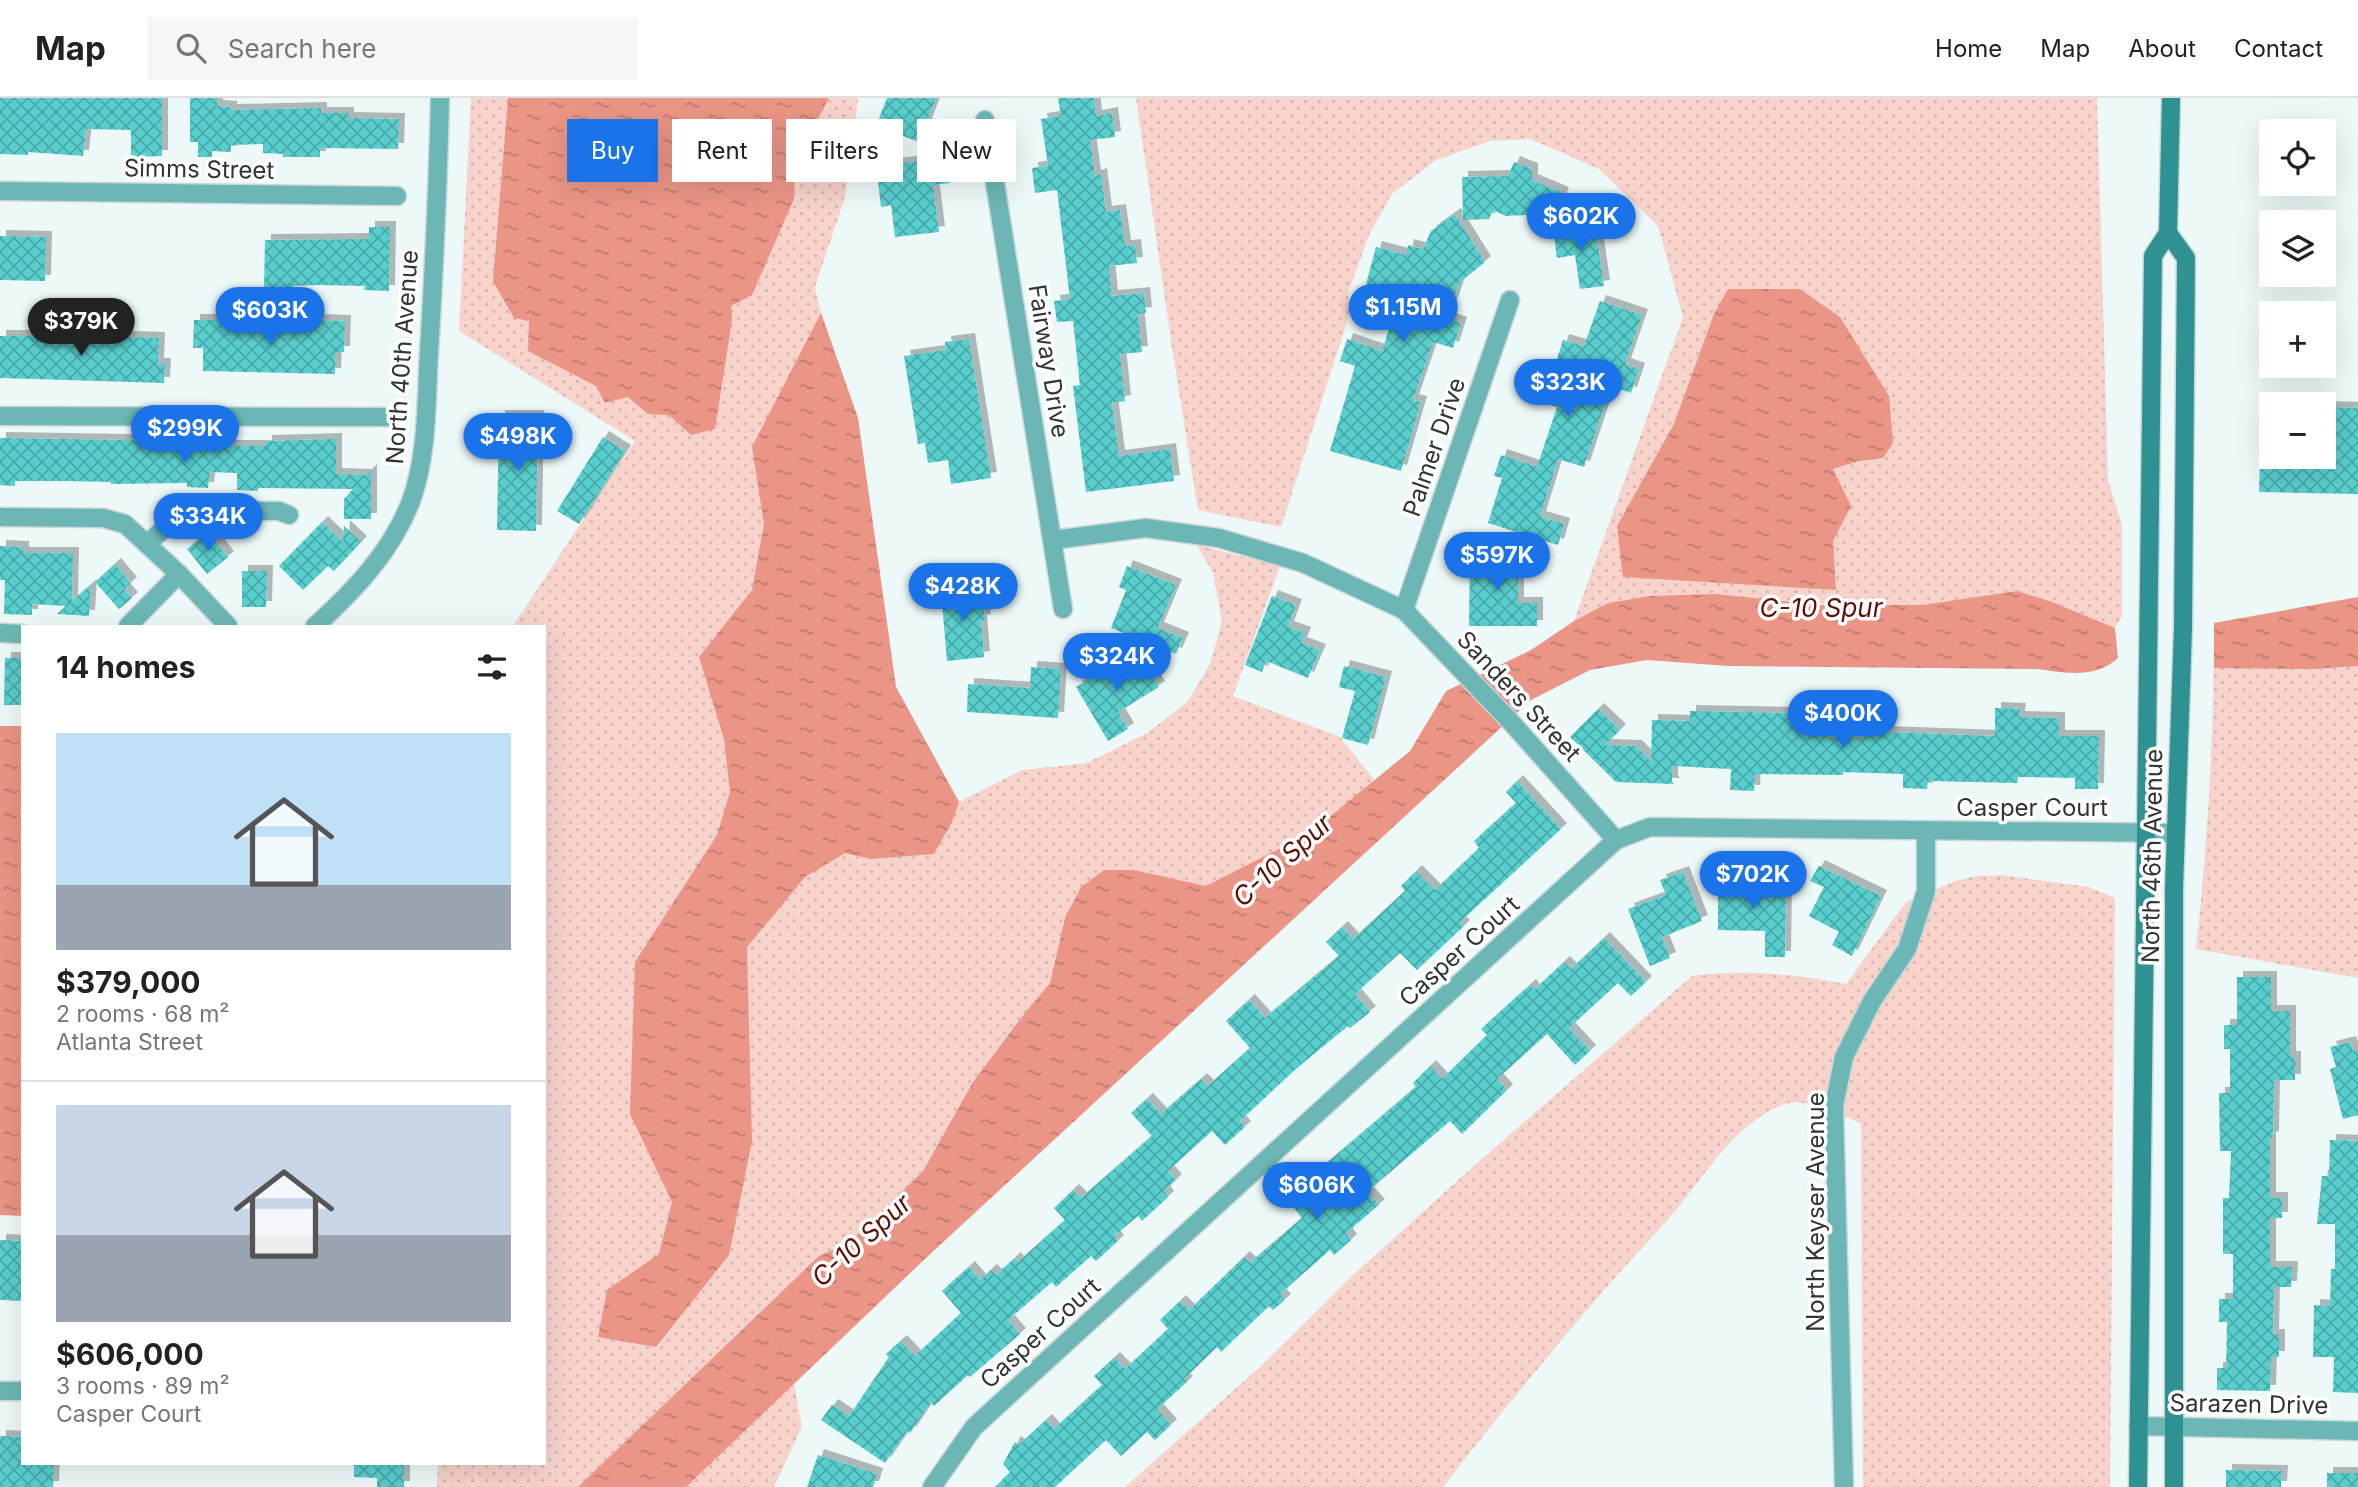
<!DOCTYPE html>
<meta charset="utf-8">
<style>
body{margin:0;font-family:Inter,sans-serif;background:#f6f6f6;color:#222;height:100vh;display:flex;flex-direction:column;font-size:26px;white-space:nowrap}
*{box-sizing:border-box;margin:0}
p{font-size:23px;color:#767676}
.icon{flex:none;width:38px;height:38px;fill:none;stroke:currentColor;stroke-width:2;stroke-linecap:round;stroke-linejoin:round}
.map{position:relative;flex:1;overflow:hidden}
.details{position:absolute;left:21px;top:527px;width:525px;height:840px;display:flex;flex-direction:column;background:#fff;border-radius:0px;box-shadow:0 7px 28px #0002}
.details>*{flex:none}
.hud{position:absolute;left:567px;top:21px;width:665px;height:63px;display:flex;gap:14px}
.tools{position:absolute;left:2259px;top:21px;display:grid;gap:14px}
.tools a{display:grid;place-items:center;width:77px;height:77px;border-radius:0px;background:#fff;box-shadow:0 7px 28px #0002;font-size:35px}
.price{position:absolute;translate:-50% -60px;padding:0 16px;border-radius:24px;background:#1a73e8;color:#fff;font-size:23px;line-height:46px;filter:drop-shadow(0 2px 4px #0008)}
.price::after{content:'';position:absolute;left:50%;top:42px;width:21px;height:16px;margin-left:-10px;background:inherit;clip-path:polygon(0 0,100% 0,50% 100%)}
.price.on{background:#222;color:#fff}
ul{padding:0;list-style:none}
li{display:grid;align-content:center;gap:14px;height:371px;padding:0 35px}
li+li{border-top:2px solid #e0e0e0}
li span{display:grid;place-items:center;height:217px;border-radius:0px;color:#555}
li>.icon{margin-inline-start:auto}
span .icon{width:126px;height:126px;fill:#fffc;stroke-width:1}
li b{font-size:30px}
h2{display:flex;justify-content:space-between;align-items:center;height:84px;padding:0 35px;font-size:30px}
.chip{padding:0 24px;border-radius:0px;background:#fff;box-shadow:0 7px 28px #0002;font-size:24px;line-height:63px}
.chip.on{background:#1a73e8;color:#fff}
header{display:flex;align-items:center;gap:42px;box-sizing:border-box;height:98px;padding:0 35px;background:#fff;border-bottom:2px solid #e0e0e0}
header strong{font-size:33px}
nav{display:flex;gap:38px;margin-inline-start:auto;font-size:24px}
.search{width:490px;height:63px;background:#f6f6f6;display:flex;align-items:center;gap:18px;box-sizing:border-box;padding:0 24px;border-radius:0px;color:#767676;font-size:26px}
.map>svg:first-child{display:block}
</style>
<header>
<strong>Map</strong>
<div class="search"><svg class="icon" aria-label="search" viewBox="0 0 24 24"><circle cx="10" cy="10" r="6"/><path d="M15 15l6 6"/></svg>Search here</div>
<nav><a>Home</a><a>Map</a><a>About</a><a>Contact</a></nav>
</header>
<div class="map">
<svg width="2358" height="1389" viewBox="0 0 2358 1389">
<defs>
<pattern id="grass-dots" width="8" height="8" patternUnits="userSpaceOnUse" patternTransform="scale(1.75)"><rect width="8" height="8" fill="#f7d3cc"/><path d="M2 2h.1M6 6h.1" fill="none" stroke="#d4b6b0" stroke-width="1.8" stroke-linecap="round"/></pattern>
<pattern id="water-ripples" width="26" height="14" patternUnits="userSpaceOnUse" patternTransform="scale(1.75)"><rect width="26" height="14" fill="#eb9586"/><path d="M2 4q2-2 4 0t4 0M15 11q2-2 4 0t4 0" fill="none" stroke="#bf7a6e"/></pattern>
<pattern id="building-cross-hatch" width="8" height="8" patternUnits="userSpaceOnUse" patternTransform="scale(1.75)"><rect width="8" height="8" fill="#58cfce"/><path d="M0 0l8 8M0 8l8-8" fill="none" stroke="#49a9a8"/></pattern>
<filter id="shadow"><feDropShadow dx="6" dy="-6" stdDeviation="0" flood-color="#0004"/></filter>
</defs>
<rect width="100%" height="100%" fill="#edf9f9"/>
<g fill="url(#grass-dots)">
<path d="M471,0H858L845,99L815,189L821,215L858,320L896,589L959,704L1022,672L1087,665L1149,634L1188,603L1210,566L1222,523L1213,475L1197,447L1280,468L1233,598L1340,639L1375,683L1310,735L1206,788L1134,772H1104L1065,820L1050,885L1024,916L973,984L923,1073L849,1145L794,1286L802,1329L774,1389H437L438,1365H544V528H513L635,343L459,233Z"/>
<path d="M1136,0H2097L2108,382L2122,427V518L2115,530L2050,503L2017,493L1922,507L1608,505L1574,523L1683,219L1658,128L1599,71L1530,41L1490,43L1436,62L1392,96L1370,135L1348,195L1349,218L1281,429L1198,412L1172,250Z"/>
<path d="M2358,499V880L2196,851C2208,744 2214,633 2214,525Z"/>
<path d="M2001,777L2089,789L2115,800L2110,1389H1863L1861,1025C1842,1018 1805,998 1785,1006C1737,1023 1707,1074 1676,1112C1653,1139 1628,1164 1605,1191C1549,1256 1495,1322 1443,1389H1125L1260,1269L1352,1178L1475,1067L1692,878C1743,871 1796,876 1846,886L1906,804L1955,783L1977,778Z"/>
</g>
<g fill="url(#water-ripples)">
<path d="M508,0H829L795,64L794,101L752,197L731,208L732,222L715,331L691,337L669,317L648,316L628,299L605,305L596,288L528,253L529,223L514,220L493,183Z"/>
<path d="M1728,191H1800L1840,219L1889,298L1893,345L1883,360L1858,363L1833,371L1851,408L1833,443L1836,492L1623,479L1617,428L1674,326L1714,216Z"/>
<path d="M821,215L858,320L896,589L959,704L952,724L934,756L871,761L845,755L805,779L747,849L752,1043L729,1157L656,1249L598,1239L607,1192L659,1156L672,1104L630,1016L635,864L717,737L730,694L724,641L699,559L752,492L764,426L752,349Z"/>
<path d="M2017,493L2050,503L2115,530L2118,560C2095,581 2066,575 2037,571L1728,568L1647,562L1590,572L1531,602L927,1159L686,1389H578L819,1158L849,1145L923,1073L973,984L1024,916L1050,885L1065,820L1081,789L1104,772H1134L1206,788L1310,735L1410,653L1446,593L1531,552L1574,523L1608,505L1651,498L1716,496L1821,507H1922Z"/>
<path d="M2358,499V568L2312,571L2214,570V525Z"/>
<path d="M0,628H23V1118L0,1117Z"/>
</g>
<g fill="url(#building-cross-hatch)" filter="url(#shadow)">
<path d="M0,0H162V58L131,59V32L86,31L83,58L28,54V57L0,56Z"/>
<path d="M190,0H218L217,8L231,9V12L321,10V15H348V20L399,21L398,51L320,50V59H283V56L263,55V46L231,47V54L212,53V59H198V44H190Z"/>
<path d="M887,0H936L926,26L931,28L924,46L876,28Z"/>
<path d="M1058,0H1094L1096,18L1112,15L1115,39L1090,42L1095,78L1101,76L1106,114L1120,112L1125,148L1135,147L1137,165L1109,168L1112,198L1144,195L1146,215L1138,216L1142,254L1120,256L1125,303L1112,305L1119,358L1170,351L1174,383L1086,394L1073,288L1080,287L1073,223L1057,224L1054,203L1070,201L1057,92L1035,95L1032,70L1048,68L1041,21L1061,18Z"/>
<path d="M937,61L938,71L948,70L950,85L933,87L939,134L895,139L891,107L881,109L876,68Z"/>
<path d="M1514,64L1532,71V82L1563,95L1550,126L1528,117L1506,118L1493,112L1489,121L1463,122L1462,79L1508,78Z"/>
<path d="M1455,116L1485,164L1459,185L1447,220L1461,225L1453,250L1433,244L1413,302L1421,304L1401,373L1330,353L1355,268L1340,263L1347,241L1382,253L1393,219L1382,215L1390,193L1366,186L1376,149L1406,157L1408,147L1423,151L1431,133Z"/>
<path d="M1595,126L1604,188L1580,191L1575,157L1557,160L1553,131Z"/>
<path d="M369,129H390L389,193L364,192L365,188L316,187L293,188L292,192H264L265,142L369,141Z"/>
<path d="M0,138L46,139L45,183L0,182Z"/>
<path d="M1600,203L1642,217L1625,266L1639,271L1631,295L1611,288L1584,369L1558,361L1540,419L1564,426L1558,447L1488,425L1502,380L1494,378L1501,357L1537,369L1557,309L1536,303L1544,278L1551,280L1563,242L1584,248Z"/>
<path d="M194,222H226V227L314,229L315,222L345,223L344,254H336L335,276L203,273V250H193Z"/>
<path d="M39,236L159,240L158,266H165L164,285L0,280V238H39Z"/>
<path d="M969,241L991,380L951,386L948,362L928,365L925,345L918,346L904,258L946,252L945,244Z"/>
<path d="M2324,309L2358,310V396L2259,394L2260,359H2324Z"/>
<path d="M499,318H538L536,433L497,432Z"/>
<path d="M603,339L625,353L579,426L557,413Z"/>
<path d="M0,340L181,343V345L232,348H266V343L336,341V376L366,377L371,372V421H344V401L353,391L258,390V393L237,392V375L210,374L208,390L187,389V385L111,386V384L65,383H15V388L0,387Z"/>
<path d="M322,424L343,444L344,428L361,444L334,473L328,468L303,492L279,468Z"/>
<path d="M208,434L228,459L207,476L187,451Z"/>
<path d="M0,448L23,449V455H73L72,503L91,487L89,518L57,516L66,508L32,506V517L4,516L5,482H0Z"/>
<path d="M1470,454L1518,455V505H1537V528H1469Z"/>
<path d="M115,466L131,485L124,491L132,500L119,511L95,484Z"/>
<path d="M1127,468L1176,487L1158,530L1183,540L1176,556L1111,530L1126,492L1119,489Z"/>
<path d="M242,473H267L266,509H242Z"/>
<path d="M982,489L985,522L981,523L984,559L947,563L941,493Z"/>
<path d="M1272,498L1296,507L1288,529L1305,535L1301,545L1320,552L1308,580L1266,563L1262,574L1245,567Z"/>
<path d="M1137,553L1159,589L1118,614L1128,631L1108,643L1076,589Z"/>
<path d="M5,560H23V607H4Z"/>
<path d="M1344,568L1386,579L1368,647L1342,640L1355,593L1339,589Z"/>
<path d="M1031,569L1061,571L1058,620L967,614L968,586L1030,590Z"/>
<path d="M1995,610L2020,611L2019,619L2059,620V638H2099L2098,691H2075V680L2018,679L2017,685L1928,683L1927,691L1903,690V676L1843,674V677L1755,676L1754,693L1730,692L1731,671L1672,668V683L1674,686L1616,684L1570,639L1598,611L1620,632L1605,647L1636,648L1651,663L1652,622L1690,623V613L1797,615L1796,627H1827V639L1863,640L1864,614H1882V634L1995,638Z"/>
<path d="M1517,683L1561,731L1460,824L1464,828L1417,872L1400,855L1355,896L1370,914L1350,930L1348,928L1297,970L1240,1023L1245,1029L1225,1047L1212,1033L1168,1073L1176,1082L1164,1093L1168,1099L1142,1123L1138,1118L1114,1138L1118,1143L1096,1163L1091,1158L1056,1189L1052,1184L1008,1222L1020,1236L970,1279L968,1277L934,1308L931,1304L910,1335L907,1333L885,1365L821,1322L832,1307L849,1318L889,1259L886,1256L901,1243L915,1258L961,1215L942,1193L969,1169L980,1182L991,1172L996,1177L1015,1160L1018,1164L1065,1122L1054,1110L1073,1092L1081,1100L1152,1038L1131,1015L1147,1001L1161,1016L1201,981L1208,988L1250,950L1226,923L1249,902L1265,920L1339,858L1326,844L1342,829L1353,841L1405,793L1401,788L1416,773L1435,792L1479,750L1474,743L1516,705L1506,694Z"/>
<path d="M1819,768L1881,798L1852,858L1832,847L1839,834L1809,818L1824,789L1810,783Z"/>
<path d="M1718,773H1742V790L1786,791L1785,859H1765V833L1718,832Z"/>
<path d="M1683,774L1702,823L1662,839L1670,860L1650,868L1628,811L1666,797L1660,782Z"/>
<path d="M1604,840L1646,884L1631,898L1618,885L1569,930L1590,953L1575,967L1547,936L1497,981L1507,992L1462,1036L1450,1023L1367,1094L1379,1107L1346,1135L1351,1142L1334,1157L1330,1152L1280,1196L1285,1202L1273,1212L1269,1208L1221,1254L1217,1249L1184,1281L1187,1284L1157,1311L1171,1327L1155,1342L1147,1334L1121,1358L1106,1342L1055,1389H995L1010,1374L1003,1366L1015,1344L1019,1347L1046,1322L1054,1331L1102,1287L1094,1278L1114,1260L1125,1271L1168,1231L1160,1222L1180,1203L1189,1212L1244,1159L1250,1165L1302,1120L1286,1100L1416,989L1413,985L1430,968L1442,981L1487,937L1481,931L1530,887L1534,892L1564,864L1571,871Z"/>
<path d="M2237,879H2271V913H2290V959H2295V982H2274L2273,1039L2270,1040V1100H2282V1120H2270V1169H2292L2291,1189H2274L2273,1237H2279V1259H2271L2270,1293L2217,1292V1270H2226L2227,1224H2219V1201H2233V1156H2223V1100H2229L2231,1053H2220L2219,995H2230V951H2224V927H2237Z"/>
<path d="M2350,944L2353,953L2358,951V1017L2343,1021L2330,971L2336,969L2330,949Z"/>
<path d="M2330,1042L2358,1043V1295L2333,1294L2334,1259H2313L2314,1207L2330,1208L2331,1171H2335V1126H2317L2322,1078H2329Z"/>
<path d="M0,1142L23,1143V1203L0,1202Z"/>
<path d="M0,1338L23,1339V1365H54L53,1389H0Z"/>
<path d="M818,1357L877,1376L873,1389H807Z"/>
<path d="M354,1365H404V1389H377V1380L354,1379Z"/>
<path d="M2226,1372L2282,1373L2281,1389H2226Z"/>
<rect x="2327" y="1375" width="31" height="14"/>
</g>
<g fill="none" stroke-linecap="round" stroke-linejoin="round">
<defs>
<g id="street">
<path d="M985,22L1063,511"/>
<path d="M0,93L397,98"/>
<path d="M0,318L390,319"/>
<path d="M0,419L103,420L125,426L179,476L228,528"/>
<path d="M1053,442L1146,430L1219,440L1303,465L1404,512L1510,623L1616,742"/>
<path d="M148,445L178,418L201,413H279L289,417"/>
<path d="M1404,512L1510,202"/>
<path d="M128,528L179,476"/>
<path d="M315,528C354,493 392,453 411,403C428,356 426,304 429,255C434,170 438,85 440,0"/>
<path d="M0,535L23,536"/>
<path d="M0,1293H23"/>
<path d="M2138,1328L2358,1333"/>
<path d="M932,1389L974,1329L1616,742L1650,729L2176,735"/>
<path d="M1844,1389L1834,1008L1844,959L1872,903L1907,851L1926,793V733"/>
</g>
<g id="secondary">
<path d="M2168,135L2186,160L2183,530L2174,791V1389"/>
<path d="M2138,1389L2153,158L2168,135L2171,0"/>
</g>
</defs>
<use href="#street" stroke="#cbd6d6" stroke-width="21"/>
<use href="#secondary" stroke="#cbd6d6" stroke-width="21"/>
<use href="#street" stroke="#6cb7b5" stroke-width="18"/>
<use href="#secondary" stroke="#2d9291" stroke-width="18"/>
</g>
<g text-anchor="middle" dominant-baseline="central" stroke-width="7" stroke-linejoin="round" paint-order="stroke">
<g font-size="24" fill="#303534" stroke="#fff">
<text transform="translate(199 71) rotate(1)">Simms Street</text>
<text transform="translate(402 259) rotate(-86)">North 40th Avenue</text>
<text transform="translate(1049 263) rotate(81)">Fairway Drive</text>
<text transform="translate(1434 349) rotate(-71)">Palmer Drive</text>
<text transform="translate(1519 598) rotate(47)">Sanders Street</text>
<text x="2032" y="709">Casper Court</text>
<text transform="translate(2152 758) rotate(-89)">North 46th Avenue</text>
<text transform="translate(1459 853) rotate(-42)">Casper Court</text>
<text transform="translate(1815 1114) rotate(-90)">North Keyser Avenue</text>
<text transform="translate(1040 1235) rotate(-42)">Casper Court</text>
<text transform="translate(2249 1306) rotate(1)">Sarazen Drive</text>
</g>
<g font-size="26" font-style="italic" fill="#5c1107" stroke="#fff">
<text x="1821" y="509">C-10 Spur</text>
<text transform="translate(1282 762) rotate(-42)">C-10 Spur</text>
<text transform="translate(861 1142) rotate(-42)">C-10 Spur</text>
</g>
</g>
</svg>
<div class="tools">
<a><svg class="icon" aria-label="locate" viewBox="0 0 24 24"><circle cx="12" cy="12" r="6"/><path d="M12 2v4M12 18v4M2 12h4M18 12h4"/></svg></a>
<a><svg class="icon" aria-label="layers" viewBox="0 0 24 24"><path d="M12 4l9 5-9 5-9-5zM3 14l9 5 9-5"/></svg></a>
<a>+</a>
<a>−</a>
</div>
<b class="price" style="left:1581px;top:155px">$602K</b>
<b class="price" style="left:1403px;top:246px">$1.15M</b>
<b class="price" style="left:270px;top:249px">$603K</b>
<b class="price on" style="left:81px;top:260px">$379K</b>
<b class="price" style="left:1568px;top:321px">$323K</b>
<b class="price" style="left:185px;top:367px">$299K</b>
<b class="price" style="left:518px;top:375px">$498K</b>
<b class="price" style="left:208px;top:455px">$334K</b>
<b class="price" style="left:1497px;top:494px">$597K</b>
<b class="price" style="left:963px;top:525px">$428K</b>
<b class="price" style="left:1117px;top:595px">$324K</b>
<b class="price" style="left:1843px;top:652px">$400K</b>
<b class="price" style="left:1753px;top:813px">$702K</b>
<b class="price" style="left:1317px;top:1124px">$606K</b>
<div class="hud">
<a class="chip on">Buy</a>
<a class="chip">Rent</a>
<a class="chip">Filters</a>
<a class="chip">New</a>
</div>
<section class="details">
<h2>14 homes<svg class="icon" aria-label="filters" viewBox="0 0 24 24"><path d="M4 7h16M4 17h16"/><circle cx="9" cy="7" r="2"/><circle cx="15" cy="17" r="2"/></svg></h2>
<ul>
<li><span style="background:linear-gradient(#bfe0f5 70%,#9aa5b1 0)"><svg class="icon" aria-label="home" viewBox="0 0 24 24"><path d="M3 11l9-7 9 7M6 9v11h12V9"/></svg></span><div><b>$379,000</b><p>2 rooms · 68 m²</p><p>Atlanta Street</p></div></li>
<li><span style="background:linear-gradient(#c9d6e8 60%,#9aa5b1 0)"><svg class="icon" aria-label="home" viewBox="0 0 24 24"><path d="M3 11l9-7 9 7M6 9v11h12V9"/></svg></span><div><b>$606,000</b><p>3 rooms · 89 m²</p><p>Casper Court</p></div></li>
</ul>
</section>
</div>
